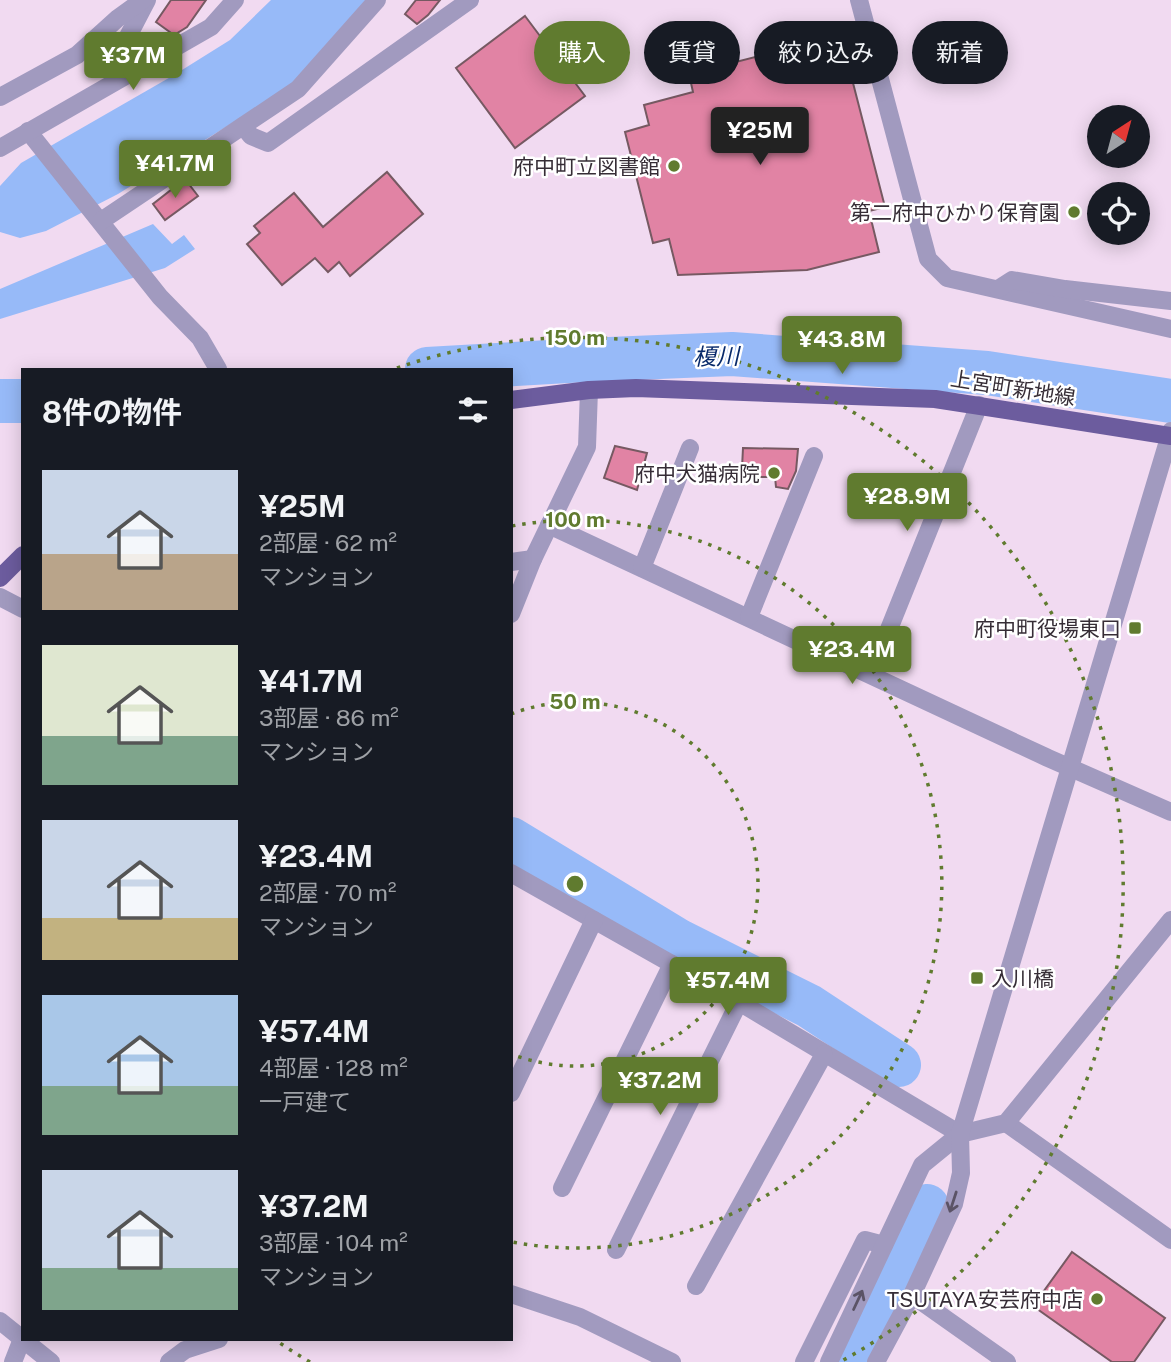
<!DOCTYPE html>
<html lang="ja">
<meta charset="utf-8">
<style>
body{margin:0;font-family:"Public Sans","Noto Sans JP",sans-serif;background:#20242c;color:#f1f3f6;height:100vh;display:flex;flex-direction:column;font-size:26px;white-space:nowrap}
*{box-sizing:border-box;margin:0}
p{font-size:23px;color:#9ea1a6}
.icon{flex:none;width:38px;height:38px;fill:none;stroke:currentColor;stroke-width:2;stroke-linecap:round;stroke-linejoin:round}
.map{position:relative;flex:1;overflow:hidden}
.panel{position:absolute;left:21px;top:368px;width:492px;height:973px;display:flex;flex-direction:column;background:#171b24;border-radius:0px;box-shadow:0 4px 18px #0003}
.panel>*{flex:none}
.hud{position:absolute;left:534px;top:21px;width:532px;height:63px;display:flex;gap:14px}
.needle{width:46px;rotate:36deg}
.tools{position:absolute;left:1087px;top:105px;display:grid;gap:14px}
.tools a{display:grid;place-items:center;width:63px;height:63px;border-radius:50%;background:#171b24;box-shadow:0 4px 18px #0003;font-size:35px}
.price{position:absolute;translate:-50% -60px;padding:0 16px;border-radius:7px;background:#607b2f;color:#fff;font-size:23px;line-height:46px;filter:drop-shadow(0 2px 4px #0008)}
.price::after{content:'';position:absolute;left:50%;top:42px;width:21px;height:16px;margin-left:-10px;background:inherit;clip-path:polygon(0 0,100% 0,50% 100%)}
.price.current{background:#222;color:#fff}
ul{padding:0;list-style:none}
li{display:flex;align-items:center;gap:21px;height:175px;padding:0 21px}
li span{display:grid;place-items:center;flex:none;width:196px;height:140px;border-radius:0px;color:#555}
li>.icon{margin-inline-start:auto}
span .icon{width:84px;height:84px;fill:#fffc;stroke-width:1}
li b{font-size:30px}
h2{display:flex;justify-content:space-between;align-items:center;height:84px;padding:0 21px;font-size:30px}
.chip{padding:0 24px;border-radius:32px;background:#171b24;box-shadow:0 4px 18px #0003;font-size:24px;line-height:63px}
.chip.current{background:#607b2f;color:#fff}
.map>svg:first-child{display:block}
</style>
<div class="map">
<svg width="1171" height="1362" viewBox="0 0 1171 1362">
<rect width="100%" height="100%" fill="#f1daf1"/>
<g fill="#97baf8">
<path d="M271,0H367L290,87L118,194L46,231L20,238L0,232V186L21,163L174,75L230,40Z"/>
<path d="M153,224L172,244L184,235L195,249L165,268L0,319V289Z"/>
</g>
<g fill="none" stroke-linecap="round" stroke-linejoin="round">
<g stroke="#97baf8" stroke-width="44">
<path d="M427,369L585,360L732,354L987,373L1171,401"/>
<path d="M0,401H23"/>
<path d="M511,839L679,941L809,1006L899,1065"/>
<path d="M853,1362L916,1238L927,1206"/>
</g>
</g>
<g fill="#e183a4" stroke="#765962" stroke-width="2">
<path d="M171,0H206L187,27L174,35L156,22Z"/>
<path d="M416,0H440L428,15L417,24L405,14Z"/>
<path d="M525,16L585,96L515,148L456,68Z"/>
<path d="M810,43L814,59L845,52L885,207L869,211L879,252L807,270L678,275L669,239L653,243L625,132L649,125L644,105L693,92L689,74Z"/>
<path d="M387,172L423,214L350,276L339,262L328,272L315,258L282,285L247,244L260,233L254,226L294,193L323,227Z"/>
<path d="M185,179L198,196L165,220L153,204Z"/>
<path d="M615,446L647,453L637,490L604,478Z"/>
<path d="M743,448L798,449L796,471L788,489L776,487L775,477H754L753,468H742Z"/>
<path d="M1072,1252L1165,1318L1134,1362H1112L1033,1306Z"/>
</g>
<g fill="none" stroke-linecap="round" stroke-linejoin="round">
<g stroke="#a19abf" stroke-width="18">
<path d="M859,0L928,259L947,278L1171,329"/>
<path d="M118,78L123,46L147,0"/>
<path d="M0,97L77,55L118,18L143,0"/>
<path d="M243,126L251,136L268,143L470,0"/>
<path d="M28,131L160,297L200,338L218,369"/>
<path d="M0,148L211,27L235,0"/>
<path d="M101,221L298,89L377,0"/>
<path d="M998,289L1012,280L1065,289L1171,301"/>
<path d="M549,525L1048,758L1171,812"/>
<path d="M511,562L533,559"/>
<path d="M642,568L690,448"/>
<path d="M0,597L23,609"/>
<path d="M511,614L533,559L587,447L589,390"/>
<path d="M749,617L814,456"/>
<path d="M871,674L979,405"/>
<path d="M511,873L739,1002L960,1134"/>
<path d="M511,1093L594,920"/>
<path d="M1006,1123L1171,1240"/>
<path d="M562,1188L672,964"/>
<path d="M616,1250L739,1002"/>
<path d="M696,1286L824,1054"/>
<path d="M511,1294L580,1317L672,1362"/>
<path d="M912,1295L1007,1362"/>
<path d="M0,1321L51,1362"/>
<path d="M13,1362L22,1339"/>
<path d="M169,1362L185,1350L219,1339"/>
<path d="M804,1362L865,1240L884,1245"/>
<path d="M829,1362L922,1165L960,1134L1006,1123L1171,920"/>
<path d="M876,1362L912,1295L954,1204L961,1173L960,1134L1171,431"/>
</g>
<g stroke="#6c5c9e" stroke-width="18">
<path d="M511,400L589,390L636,388L935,399L1171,436"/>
<path d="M0,578L23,555"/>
</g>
</g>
<defs><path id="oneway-shaft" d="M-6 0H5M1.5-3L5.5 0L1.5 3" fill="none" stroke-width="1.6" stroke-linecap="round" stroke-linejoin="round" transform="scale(1.75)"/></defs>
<g stroke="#5b5366">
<use href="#oneway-shaft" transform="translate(953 1202) rotate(108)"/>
<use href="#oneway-shaft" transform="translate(858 1300) rotate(-65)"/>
</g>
<g fill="none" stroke="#607b2f" stroke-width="3.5" stroke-dasharray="3.5 7">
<path d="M511 714A182 182 0 1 1 511 1054"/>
<path d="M512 526A364 364 0 1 1 512 1242"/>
<path d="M310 1362A546 546 0 0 1 274 1339M397 368A546 546 0 0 1 840 1362"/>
</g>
<g fill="#607b2f" stroke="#fff" stroke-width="2.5">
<circle cx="674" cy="166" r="7"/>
<circle cx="1074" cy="212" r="7"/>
<circle cx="774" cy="473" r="7"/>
<rect x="1128" y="621" width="14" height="14" rx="3.5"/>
<rect x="970" y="971" width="14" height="14" rx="3.5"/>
<circle cx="1097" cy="1299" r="7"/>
</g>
<g text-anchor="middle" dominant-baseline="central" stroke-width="5" stroke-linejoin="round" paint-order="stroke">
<g font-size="21" fill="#362d36" stroke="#fff" text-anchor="end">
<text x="660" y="166">府中町立図書館</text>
<text x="1060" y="212">第二府中ひかり保育園</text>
<text x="760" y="473">府中犬猫病院</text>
<text x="1121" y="628">府中町役場東口</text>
<text x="991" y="978" text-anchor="start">入川橋</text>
<text x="1083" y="1299">TSUTAYA安芸府中店</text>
</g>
<g font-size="21" fill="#362d36" stroke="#fff">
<text transform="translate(1013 388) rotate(9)">上宮町新地線</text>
</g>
<g font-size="23" font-style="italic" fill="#07296a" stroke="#fff">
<text transform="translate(716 356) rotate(-1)">榎川</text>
</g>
</g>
<circle cx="575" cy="884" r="10" fill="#607b2f" stroke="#fff" stroke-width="3.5"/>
<g font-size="21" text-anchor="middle" font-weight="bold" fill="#607b2f" stroke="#fff" stroke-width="5" stroke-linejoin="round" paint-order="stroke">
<text x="575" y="345">150 m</text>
<text x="575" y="527">100 m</text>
<text x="575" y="709">50 m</text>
</g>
</svg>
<div class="tools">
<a><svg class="needle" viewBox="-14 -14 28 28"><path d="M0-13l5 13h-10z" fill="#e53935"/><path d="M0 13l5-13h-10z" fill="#9ea1a6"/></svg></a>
<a><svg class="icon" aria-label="locate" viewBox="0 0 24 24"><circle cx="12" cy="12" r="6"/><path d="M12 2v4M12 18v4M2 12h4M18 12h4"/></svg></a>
</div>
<b class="price" style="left:133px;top:92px">¥37M</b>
<b class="price current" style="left:760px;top:167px">¥25M</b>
<b class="price" style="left:175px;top:200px">¥41.7M</b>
<b class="price" style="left:842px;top:376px">¥43.8M</b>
<b class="price" style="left:907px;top:533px">¥28.9M</b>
<b class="price" style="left:852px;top:686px">¥23.4M</b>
<b class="price" style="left:728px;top:1017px">¥57.4M</b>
<b class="price" style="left:660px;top:1117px">¥37.2M</b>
<div class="hud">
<a class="chip current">購入</a>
<a class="chip">賃貸</a>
<a class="chip">絞り込み</a>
<a class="chip">新着</a>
</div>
<section class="panel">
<h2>8件の物件<svg class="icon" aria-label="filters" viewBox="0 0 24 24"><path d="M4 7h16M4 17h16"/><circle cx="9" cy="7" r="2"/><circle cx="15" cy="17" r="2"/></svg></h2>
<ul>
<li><span style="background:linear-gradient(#c9d6e8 60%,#b9a48a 0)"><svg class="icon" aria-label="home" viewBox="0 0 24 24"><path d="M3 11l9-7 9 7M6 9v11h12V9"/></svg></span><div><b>¥25M</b><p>2部屋 · 62 m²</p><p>マンション</p></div></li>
<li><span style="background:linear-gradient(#dfe7d0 65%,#7fa58c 0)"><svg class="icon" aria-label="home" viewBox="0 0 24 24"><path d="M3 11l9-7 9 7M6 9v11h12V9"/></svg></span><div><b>¥41.7M</b><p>3部屋 · 86 m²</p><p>マンション</p></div></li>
<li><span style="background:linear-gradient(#c9d6e8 70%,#c2b280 0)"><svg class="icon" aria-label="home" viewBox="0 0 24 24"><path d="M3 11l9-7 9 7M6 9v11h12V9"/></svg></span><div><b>¥23.4M</b><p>2部屋 · 70 m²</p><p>マンション</p></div></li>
<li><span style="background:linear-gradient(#a9c7e8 65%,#7fa58c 0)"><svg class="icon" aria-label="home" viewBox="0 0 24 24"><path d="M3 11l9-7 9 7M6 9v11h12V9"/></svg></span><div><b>¥57.4M</b><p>4部屋 · 128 m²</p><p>一戸建て</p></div></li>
<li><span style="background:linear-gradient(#c9d6e8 70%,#7fa58c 0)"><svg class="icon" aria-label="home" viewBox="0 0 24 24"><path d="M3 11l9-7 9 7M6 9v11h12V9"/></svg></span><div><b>¥37.2M</b><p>3部屋 · 104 m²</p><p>マンション</p></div></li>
</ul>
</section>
</div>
